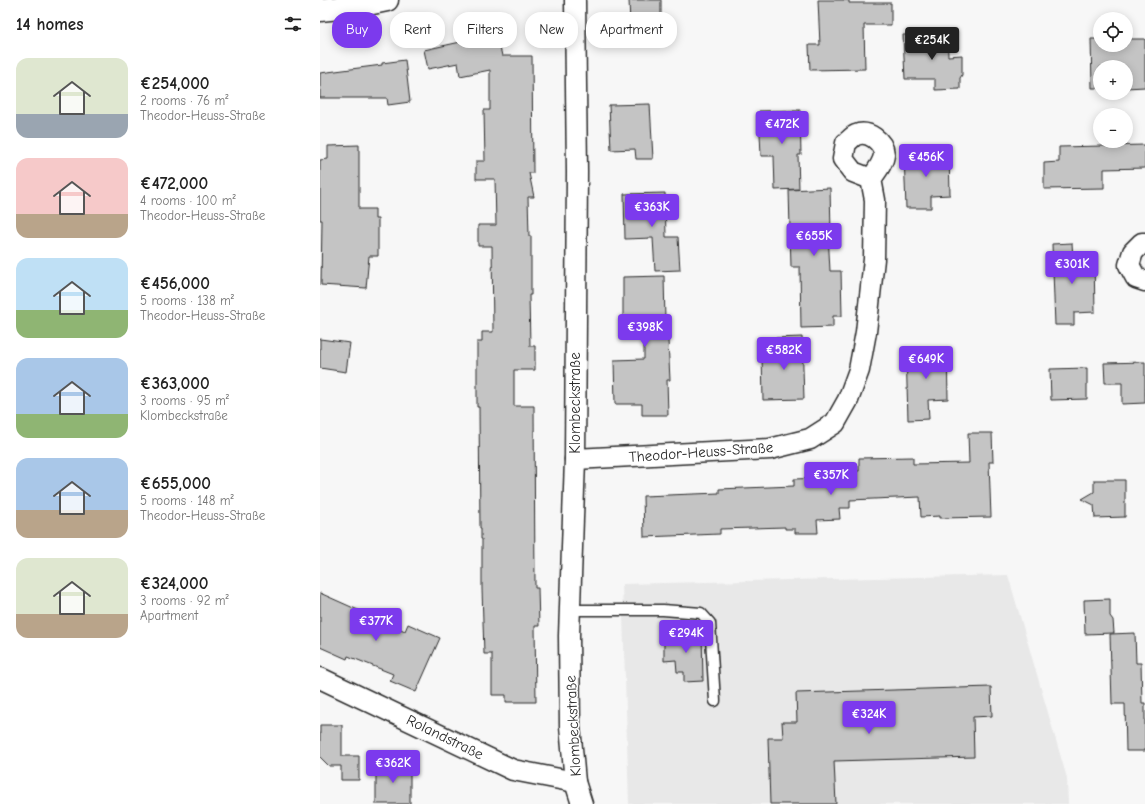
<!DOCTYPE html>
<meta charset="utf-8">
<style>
body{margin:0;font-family:"Comic Neue",sans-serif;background:#f6f6f6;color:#222;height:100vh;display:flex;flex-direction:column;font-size:15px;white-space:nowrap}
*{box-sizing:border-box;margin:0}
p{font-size:13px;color:#767676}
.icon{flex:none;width:22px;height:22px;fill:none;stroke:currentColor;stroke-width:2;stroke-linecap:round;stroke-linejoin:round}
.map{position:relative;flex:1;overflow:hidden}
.details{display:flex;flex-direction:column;background:#fff;width:320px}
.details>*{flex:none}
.hud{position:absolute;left:12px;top:12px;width:380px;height:36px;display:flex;gap:8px}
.fabs{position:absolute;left:773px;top:12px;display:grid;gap:8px}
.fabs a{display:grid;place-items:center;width:40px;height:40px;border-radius:50%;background:#fff;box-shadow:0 2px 10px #0003;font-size:20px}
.price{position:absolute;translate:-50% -34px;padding:0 9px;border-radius:4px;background:#7c3aed;color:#fff;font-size:13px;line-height:26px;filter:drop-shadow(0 1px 2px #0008)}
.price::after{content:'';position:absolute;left:50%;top:24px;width:12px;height:9px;margin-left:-6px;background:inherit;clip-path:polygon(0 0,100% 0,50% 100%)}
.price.selected{background:#222;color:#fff}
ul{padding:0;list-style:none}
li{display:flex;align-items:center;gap:12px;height:100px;padding:0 16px}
li span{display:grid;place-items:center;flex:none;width:112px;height:80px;border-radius:12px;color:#555}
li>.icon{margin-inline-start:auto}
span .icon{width:48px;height:48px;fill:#fffc;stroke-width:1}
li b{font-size:17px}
h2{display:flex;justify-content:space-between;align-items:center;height:48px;padding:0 16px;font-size:17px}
.pill{padding:0 14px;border-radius:16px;background:#fff;box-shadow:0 2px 10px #0003;font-size:14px;line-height:36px}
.pill.selected{background:#7c3aed;color:#fff}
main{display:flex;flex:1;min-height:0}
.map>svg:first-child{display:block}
</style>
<main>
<section class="details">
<h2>14 homes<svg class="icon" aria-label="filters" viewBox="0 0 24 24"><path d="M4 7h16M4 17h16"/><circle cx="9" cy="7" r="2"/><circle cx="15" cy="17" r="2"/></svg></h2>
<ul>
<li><span style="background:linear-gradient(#dfe7d0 70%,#9aa5b1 0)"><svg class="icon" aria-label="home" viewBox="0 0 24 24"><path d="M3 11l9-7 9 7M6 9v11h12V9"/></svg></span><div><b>€254,000</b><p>2 rooms · 76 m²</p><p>Theodor-Heuss-Straße</p></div></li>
<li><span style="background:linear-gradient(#f6c9c9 70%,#b9a48a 0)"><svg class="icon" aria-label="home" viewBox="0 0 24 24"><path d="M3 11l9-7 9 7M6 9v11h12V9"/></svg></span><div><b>€472,000</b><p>4 rooms · 100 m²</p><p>Theodor-Heuss-Straße</p></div></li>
<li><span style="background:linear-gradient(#bfe0f5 65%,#8fb573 0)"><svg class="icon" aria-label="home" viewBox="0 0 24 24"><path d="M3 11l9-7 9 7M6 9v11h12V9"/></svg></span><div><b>€456,000</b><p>5 rooms · 138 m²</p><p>Theodor-Heuss-Straße</p></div></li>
<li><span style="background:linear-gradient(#a9c7e8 70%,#8fb573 0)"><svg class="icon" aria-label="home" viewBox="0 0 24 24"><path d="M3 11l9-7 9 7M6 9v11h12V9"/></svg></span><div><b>€363,000</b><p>3 rooms · 95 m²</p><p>Klombeckstraße</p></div></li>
<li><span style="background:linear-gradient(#a9c7e8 65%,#b9a48a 0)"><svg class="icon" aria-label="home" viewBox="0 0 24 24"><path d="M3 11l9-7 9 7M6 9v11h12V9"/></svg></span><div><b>€655,000</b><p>5 rooms · 148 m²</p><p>Theodor-Heuss-Straße</p></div></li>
<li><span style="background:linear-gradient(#dfe7d0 70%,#b9a48a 0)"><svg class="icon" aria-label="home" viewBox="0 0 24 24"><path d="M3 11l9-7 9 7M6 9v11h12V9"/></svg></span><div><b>€324,000</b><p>3 rooms · 92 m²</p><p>Apartment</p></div></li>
</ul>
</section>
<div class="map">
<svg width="825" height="804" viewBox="0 0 825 804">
<rect width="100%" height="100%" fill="#f7f7f7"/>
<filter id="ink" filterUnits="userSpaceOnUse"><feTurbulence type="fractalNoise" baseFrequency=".025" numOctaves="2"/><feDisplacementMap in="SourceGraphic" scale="8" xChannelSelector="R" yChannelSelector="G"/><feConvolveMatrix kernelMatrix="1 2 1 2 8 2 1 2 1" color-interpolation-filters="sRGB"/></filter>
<g filter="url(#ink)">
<path fill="#e8e8e8" d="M688,575L747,778L748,804H309L302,584Z"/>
<g fill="#c4c4c4" stroke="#2b2b2b">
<path d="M309,0H341V23L310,24Z"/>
<path d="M498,0H529V3H571V25H544L545,69L490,70L489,45H500Z"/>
<path d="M177,34L182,56H212L213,173H209L214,197H208L209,236H211V295H209L210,346H215V370H194V406H214L215,588H218L219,626H215L216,702H186V695H172V654H164L162,589V539H161V528H160L159,407H157V342H162V332H173L172,246H158V225H176L175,179H156V161H165L164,110H170V70L140,76L138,63L108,69L104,50Z"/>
<path d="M627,34L628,56L642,55V75L640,78V89L615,90V79H585L583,35Z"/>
<path d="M771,39H780V45H806V39H825V87L806,88V67H780V88H772Z"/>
<path d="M85,60L90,102L68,105L67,98H0V73L62,65V63Z"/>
<path d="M330,104L333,159H316L315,149L291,150L289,105Z"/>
<path d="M480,110L481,155H478L479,189L455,190L454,156H441L439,111Z"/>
<path d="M39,145V209H55V219H58V256H49L46,288L1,285L2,220H0V160L8,159V146Z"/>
<path d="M825,145V168L784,169V188L724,189V163L739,162V147Z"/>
<path d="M629,152L630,195L611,196V208H586L584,154Z"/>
<path d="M510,188L511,233H508L510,271H521L522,316H513V327L481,328L480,267H471L469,190Z"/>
<path d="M345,193L346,237H358L360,270L335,271L333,238L305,239L304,194Z"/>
<path d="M752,243L753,259H774L775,312L754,313V325H735L732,244Z"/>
<path d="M344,276L345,321H347L350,380H347L348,415H322V404H295L294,360L324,359V321H303V277Z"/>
<path d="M482,337L484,399L443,400L442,356L454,352V338Z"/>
<path d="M0,339L30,343L26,372L0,368Z"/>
<path d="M627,348L628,399L608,400L609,419L588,420L586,349Z"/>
<path d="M825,362V403L802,404V383H785L784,363Z"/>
<path d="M767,368V399L731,400L730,369Z"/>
<path d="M648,433H672L673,462H669L671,517L620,518V516L601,517L600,497L530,500V508H519L520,519L497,520L498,533H475V529H465V527L400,529V534L324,537L323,496L399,493V489L474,486V479L529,477V471H539V458L593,457V464L649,463Z"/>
<path d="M774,480H805V517L775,518L774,505L762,499L774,492Z"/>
<path d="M0,593L85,631L88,624L120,638L96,692L70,681L73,674L28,656L27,659L0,647Z"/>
<path d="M790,599V616L793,620L794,633L765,634L764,600Z"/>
<path d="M382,633L383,681L364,682V672H357L356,660L344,661V634Z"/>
<path d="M815,633L816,663H821L822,703H825V751H806L805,704H792L790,634Z"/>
<path d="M671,687L672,716L653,717L654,757L514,761L516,804H450L448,738H463L462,722H477L476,693Z"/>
<path d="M0,725H22V756H39V780H21V766H9L0,757Z"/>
<rect x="56" y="763" width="34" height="41"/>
</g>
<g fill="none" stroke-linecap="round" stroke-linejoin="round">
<defs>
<path id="service" d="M249,610H343L381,613L390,623L395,701"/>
<g id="minor">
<path d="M255,0L257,172L255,459L249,636L250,726L255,782L262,804"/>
<path d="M825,243H822L813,252L809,265L816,278L825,281"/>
<path d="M255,459L450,449L490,439L515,423L528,400L539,370L546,332L554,259L555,200L551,179C556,172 564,162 564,154C563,141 548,130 536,135C533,136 529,141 526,143L523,159L533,172L551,179"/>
<path d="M0,678L193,770L255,782"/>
</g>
<path id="tertiary" d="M0,10L38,6L67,0"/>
</defs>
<use href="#service" stroke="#2b2b2b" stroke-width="13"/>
<use href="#minor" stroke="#2b2b2b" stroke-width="23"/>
<use href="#tertiary" stroke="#2b2b2b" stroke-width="25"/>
<use href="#service" stroke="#fff" stroke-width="10"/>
<use href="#minor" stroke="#fff" stroke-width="20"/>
<use href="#tertiary" stroke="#fff" stroke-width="22"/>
</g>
</g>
<g text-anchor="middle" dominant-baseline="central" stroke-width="3" stroke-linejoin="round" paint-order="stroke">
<g font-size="15" fill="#2b2b2b" stroke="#fff">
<text transform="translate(255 403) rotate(-90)">Klombeckstraße</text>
<text transform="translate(381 452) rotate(-4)">Theodor-Heuss-Straße</text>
<text transform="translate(253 726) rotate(-93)">Klombeckstraße</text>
<text transform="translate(125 737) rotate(26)">Rolandstraße</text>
</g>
</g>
</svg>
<div class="fabs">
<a><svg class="icon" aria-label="locate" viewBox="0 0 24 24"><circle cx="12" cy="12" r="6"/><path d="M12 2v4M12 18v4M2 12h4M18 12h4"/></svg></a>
<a>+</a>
<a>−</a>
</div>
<b class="price selected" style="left:612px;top:61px">€254K</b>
<b class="price" style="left:462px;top:145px">€472K</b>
<b class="price" style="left:606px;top:178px">€456K</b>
<b class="price" style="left:332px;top:228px">€363K</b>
<b class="price" style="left:494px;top:257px">€655K</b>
<b class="price" style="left:752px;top:285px">€301K</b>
<b class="price" style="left:325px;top:348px">€398K</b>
<b class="price" style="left:464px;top:371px">€582K</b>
<b class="price" style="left:606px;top:380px">€649K</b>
<b class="price" style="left:511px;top:496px">€357K</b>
<b class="price" style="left:56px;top:642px">€377K</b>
<b class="price" style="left:366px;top:654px">€294K</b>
<b class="price" style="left:549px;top:735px">€324K</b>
<b class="price" style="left:73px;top:784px">€362K</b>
<div class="hud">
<a class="pill selected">Buy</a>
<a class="pill">Rent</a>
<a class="pill">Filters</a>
<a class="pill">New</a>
<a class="pill">Apartment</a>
</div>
</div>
</main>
